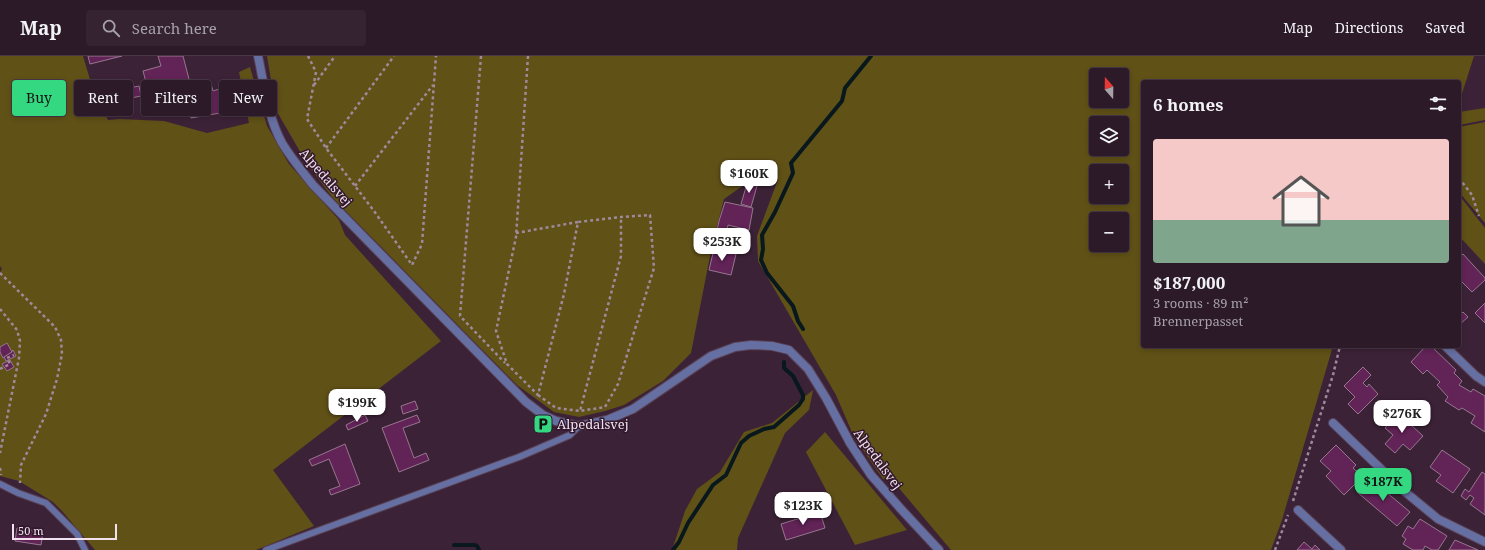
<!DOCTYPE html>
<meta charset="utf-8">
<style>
body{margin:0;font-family:"Noto Serif",serif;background:#352331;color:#f1f3f6;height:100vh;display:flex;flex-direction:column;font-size:15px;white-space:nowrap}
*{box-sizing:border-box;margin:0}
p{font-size:13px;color:#a7a1a8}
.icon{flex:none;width:22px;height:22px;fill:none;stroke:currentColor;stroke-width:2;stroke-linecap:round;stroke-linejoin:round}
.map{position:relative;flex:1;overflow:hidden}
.side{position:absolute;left:1141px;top:24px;width:320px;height:268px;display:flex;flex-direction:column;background:#2d1a29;border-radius:4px;box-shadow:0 2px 6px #0003,0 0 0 1px #483846}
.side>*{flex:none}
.hud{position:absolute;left:12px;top:24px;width:380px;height:36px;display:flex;gap:8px}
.needle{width:26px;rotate:340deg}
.fabs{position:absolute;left:1089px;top:12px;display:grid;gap:8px}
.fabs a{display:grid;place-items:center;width:40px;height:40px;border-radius:4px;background:#2d1a29;box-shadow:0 2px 6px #0003,0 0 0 1px #483846;font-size:20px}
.scale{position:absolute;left:12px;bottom:10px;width:105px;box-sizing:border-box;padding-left:4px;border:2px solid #f2e1ee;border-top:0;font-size:11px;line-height:14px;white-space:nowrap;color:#f2e1ee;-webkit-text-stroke:3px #31182c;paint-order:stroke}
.price{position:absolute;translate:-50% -34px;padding:0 9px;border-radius:8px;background:#fff;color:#222;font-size:13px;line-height:26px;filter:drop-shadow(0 1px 2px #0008)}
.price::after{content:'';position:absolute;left:50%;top:24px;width:12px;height:9px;margin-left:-6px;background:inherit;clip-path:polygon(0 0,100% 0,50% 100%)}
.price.selected{background:#34d881;color:#111}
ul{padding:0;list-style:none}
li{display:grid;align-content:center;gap:8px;height:212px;padding:0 12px}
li+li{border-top:1px solid #483846}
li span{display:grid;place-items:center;height:124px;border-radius:4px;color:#555}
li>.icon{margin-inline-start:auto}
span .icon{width:72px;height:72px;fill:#fffc;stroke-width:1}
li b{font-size:17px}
h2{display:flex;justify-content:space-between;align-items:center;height:48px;padding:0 12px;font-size:17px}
.tag{padding:0 14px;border-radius:4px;background:#2d1a29;box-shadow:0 2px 6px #0003,0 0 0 1px #483846;font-size:14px;line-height:36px}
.tag.selected{background:#34d881;color:#111}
header{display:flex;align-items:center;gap:24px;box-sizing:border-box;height:56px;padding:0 20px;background:#2d1a29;border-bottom:1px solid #483846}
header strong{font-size:19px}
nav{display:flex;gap:22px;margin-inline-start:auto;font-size:14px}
.search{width:280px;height:36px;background:#352331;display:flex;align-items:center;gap:10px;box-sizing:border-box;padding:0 14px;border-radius:4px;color:#a7a1a8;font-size:15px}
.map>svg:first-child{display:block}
</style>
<header>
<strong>Map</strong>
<div class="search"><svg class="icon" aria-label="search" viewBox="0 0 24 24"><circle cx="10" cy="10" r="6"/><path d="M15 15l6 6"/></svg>Search here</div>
<nav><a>Map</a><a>Directions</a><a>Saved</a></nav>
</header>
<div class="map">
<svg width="1485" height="494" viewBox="0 0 1485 494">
<rect width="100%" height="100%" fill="#3c2237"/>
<g fill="#605117" fill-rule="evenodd">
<path d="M0,0H83L94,37L108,64L120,63L164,65L207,77L249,67L239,16L250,11L267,70L289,108L339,164L345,179L441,285L273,414L314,470L256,494H95L62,455L53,446L19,425L0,420V216L2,213L0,210Z"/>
<path d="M267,0H1474L1459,47V26H1143V290H1333L1282,464L1271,494H951L893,425L883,423L854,381L836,339L758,205L757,180L777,126L765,123L751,124L724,143L712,190L691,297L663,325L624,349L605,355L579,361L554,356L517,329L332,141L306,106L276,54ZM1096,19H1122V45H1096ZM1096,67H1122V93H1096ZM1096,115H1122V141H1096ZM1096,163H1122V189H1096Z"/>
<path d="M1485,52V64L1459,69V56Z"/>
<path d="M1485,66V167L1459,136V71Z"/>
<path d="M1459,139L1485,172V208L1459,180Z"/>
<path d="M813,334L809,354L785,377L738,482L737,494H672L685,455L697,433L720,416L744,376L772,367Z"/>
<path d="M825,376L907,474L855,489L806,396Z"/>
</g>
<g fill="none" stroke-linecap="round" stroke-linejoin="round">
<g stroke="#08181c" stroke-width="4">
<path d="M803,273L798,265L793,250L767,217L761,204L763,193L762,179L775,156L793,117L791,107L842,45L845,32L871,0"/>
<path d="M454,489H475L477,490L479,494"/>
<path d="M673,494L679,486L688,467L713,429L726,419L741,387L749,380L764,373L774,371L799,349L803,343V339L793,320L784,312V306"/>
</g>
</g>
<g fill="#622357" stroke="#96778f">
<path d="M88,0H122L90,8Z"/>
<path d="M158,0H183L190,27L149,37L143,15L161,10Z"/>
<path d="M211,28L213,35L222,32L227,53L219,55L220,57L191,62L186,41L193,39L192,33Z"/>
<path d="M139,30L141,40L126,43L124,33Z"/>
<path d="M751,124L757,130L751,151L741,148L746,131Z"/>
<path d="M725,146L753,152L749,174L728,169L725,186L715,184L719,165Z"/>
<path d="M714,193L736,198L731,219L709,214Z"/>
<path d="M1463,198L1485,222V224L1472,236L1459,223V202Z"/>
<path d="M1485,247V267L1475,257Z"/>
<path d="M1463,256L1468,261L1459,269V260Z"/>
<path d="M7,287L12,296L3,302L0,296V291Z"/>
<path d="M1426,290H1431L1456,314L1454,317L1462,325L1459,329L1471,336L1473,333L1485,340V376L1471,367L1475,360L1462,352L1459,354L1445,345L1448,341L1437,329L1440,326L1427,314L1423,318L1411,306Z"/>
<path d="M13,294L16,300L6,305L4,301L12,296V295Z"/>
<path d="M10,304L14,311L7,315L2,308Z"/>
<path d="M1363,311L1371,319L1363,327L1367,331L1369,328L1378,338L1358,358L1348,348L1355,341L1344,330Z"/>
<path d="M415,345L418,353L403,358L401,350Z"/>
<path d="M1398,357L1423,380L1410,394L1403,388L1395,397L1385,388L1393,379L1385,372Z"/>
<path d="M365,359L368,365L348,374L346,369Z"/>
<path d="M417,359L420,366L403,372L414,402L426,397L429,404L399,416L382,372Z"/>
<path d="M345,388L360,428L331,439L329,434L340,430L329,403L312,410L309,404Z"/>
<path d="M1336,389L1356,409L1353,412L1362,421L1344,439L1326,420L1331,415L1320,405Z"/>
<path d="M1442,394L1470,413L1453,437L1436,425L1441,419L1430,411Z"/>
<path d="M1482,416L1485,418V459L1470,448L1474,442L1470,439L1466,444L1461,440L1465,433L1469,436Z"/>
<path d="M1368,423L1374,427V426L1410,456L1397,470L1357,436Z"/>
<path d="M820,456L825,472L786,484L781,468Z"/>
<path d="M1420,463L1447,480L1438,494H1432L1425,490L1423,494H1413L1403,488L1406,483L1402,480L1408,470L1413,473Z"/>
<path d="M17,472L43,476L41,489L15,485Z"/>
<path d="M1455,484L1478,494H1449Z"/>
<path d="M1304,486L1312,493L1315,489L1320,494H1297Z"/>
</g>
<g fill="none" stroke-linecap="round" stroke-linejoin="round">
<defs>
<g id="lane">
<path d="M0,428L18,437L46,447L77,478L85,494"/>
<path d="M266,494L519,401L570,379L579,370"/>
</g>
<g id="street">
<path d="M258,0C264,28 268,62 282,87C291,102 302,115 313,129L526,346L543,359L556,365L579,370L607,364L633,353L711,300L735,291L751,289L772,290L789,294L808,313L826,342L850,387L871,419L900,452L939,494"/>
<path d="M1445,290L1476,320L1485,326"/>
<path d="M1333,367L1404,435L1438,463L1485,486"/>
<path d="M1298,454L1341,494"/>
</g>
</defs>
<use href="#lane" stroke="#594154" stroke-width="8"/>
<use href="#street" stroke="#594154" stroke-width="10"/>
<g stroke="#9f8a9b" stroke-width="2.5" stroke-dasharray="3 3" stroke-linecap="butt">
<path d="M308,0L316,16L307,63L326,92L374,155L412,209L422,188L436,0"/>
<path d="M481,0L460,260L505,307"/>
<path d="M528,0L516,181L496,275L507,308L538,339L564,238L578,166L621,161L650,159L654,212L618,328L605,351L580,355L621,200V161"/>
<path d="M314,29L335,0"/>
<path d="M326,92L394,0"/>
<path d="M1459,122L1472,139L1479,160"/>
<path d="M355,130L433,29"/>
<path d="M516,177L578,166"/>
<path d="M0,217L48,264L55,271L61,284L62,298L57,323L46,358L21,409L20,427"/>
<path d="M0,253L17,274L20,285L19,302L0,397"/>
<path d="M0,313L10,308L7,302L14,299"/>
<path d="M538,339L556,352L580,355"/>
<path d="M0,412L1,419"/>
<path d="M1293,445L1333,319L1340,290"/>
<path d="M1275,494L1288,459"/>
</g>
<use href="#lane" stroke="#656fa1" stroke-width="6"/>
<use href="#street" stroke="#656fa1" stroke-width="8"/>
</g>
<defs>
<symbol id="parking-square" viewBox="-11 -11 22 22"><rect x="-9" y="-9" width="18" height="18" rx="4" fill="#34d881" stroke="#31182c"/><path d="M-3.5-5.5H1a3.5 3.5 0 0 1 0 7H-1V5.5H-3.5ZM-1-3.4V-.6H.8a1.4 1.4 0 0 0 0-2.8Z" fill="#111"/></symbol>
</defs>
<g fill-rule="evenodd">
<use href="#parking-square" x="532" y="357" width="22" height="22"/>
</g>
<g text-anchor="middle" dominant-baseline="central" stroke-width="3" stroke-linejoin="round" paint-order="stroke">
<g font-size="13" fill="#f2e1ee" stroke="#31182c">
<text transform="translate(326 121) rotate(49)">Alpedalsvej</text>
<text transform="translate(878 403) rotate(54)">Alpedalsvej</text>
</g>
<g font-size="13" fill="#f2e1ee" stroke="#31182c" text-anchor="start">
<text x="557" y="368">Alpedalsvej</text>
</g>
</g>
</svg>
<div class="fabs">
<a><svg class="needle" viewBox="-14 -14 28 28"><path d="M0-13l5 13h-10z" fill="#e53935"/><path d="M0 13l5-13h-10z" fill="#a7a1a8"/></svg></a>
<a><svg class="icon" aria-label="layers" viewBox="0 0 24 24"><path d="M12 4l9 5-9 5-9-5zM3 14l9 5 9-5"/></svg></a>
<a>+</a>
<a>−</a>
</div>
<div class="scale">50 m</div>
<b class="price" style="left:749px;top:138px">$160K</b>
<b class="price" style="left:722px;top:206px">$253K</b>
<b class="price" style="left:357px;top:367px">$199K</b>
<b class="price" style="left:1402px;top:378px">$276K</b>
<b class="price selected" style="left:1383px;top:446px">$187K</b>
<b class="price" style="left:803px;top:470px">$123K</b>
<div class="hud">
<a class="tag selected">Buy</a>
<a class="tag">Rent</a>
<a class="tag">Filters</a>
<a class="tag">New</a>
</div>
<section class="side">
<h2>6 homes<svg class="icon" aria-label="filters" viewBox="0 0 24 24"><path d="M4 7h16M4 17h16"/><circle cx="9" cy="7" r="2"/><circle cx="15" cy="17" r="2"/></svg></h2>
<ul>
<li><span style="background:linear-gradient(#f6c9c9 65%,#7fa58c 0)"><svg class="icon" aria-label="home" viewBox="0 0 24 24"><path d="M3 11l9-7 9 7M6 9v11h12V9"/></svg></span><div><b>$187,000</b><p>3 rooms · 89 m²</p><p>Brennerpasset</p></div></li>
</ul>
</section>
</div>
